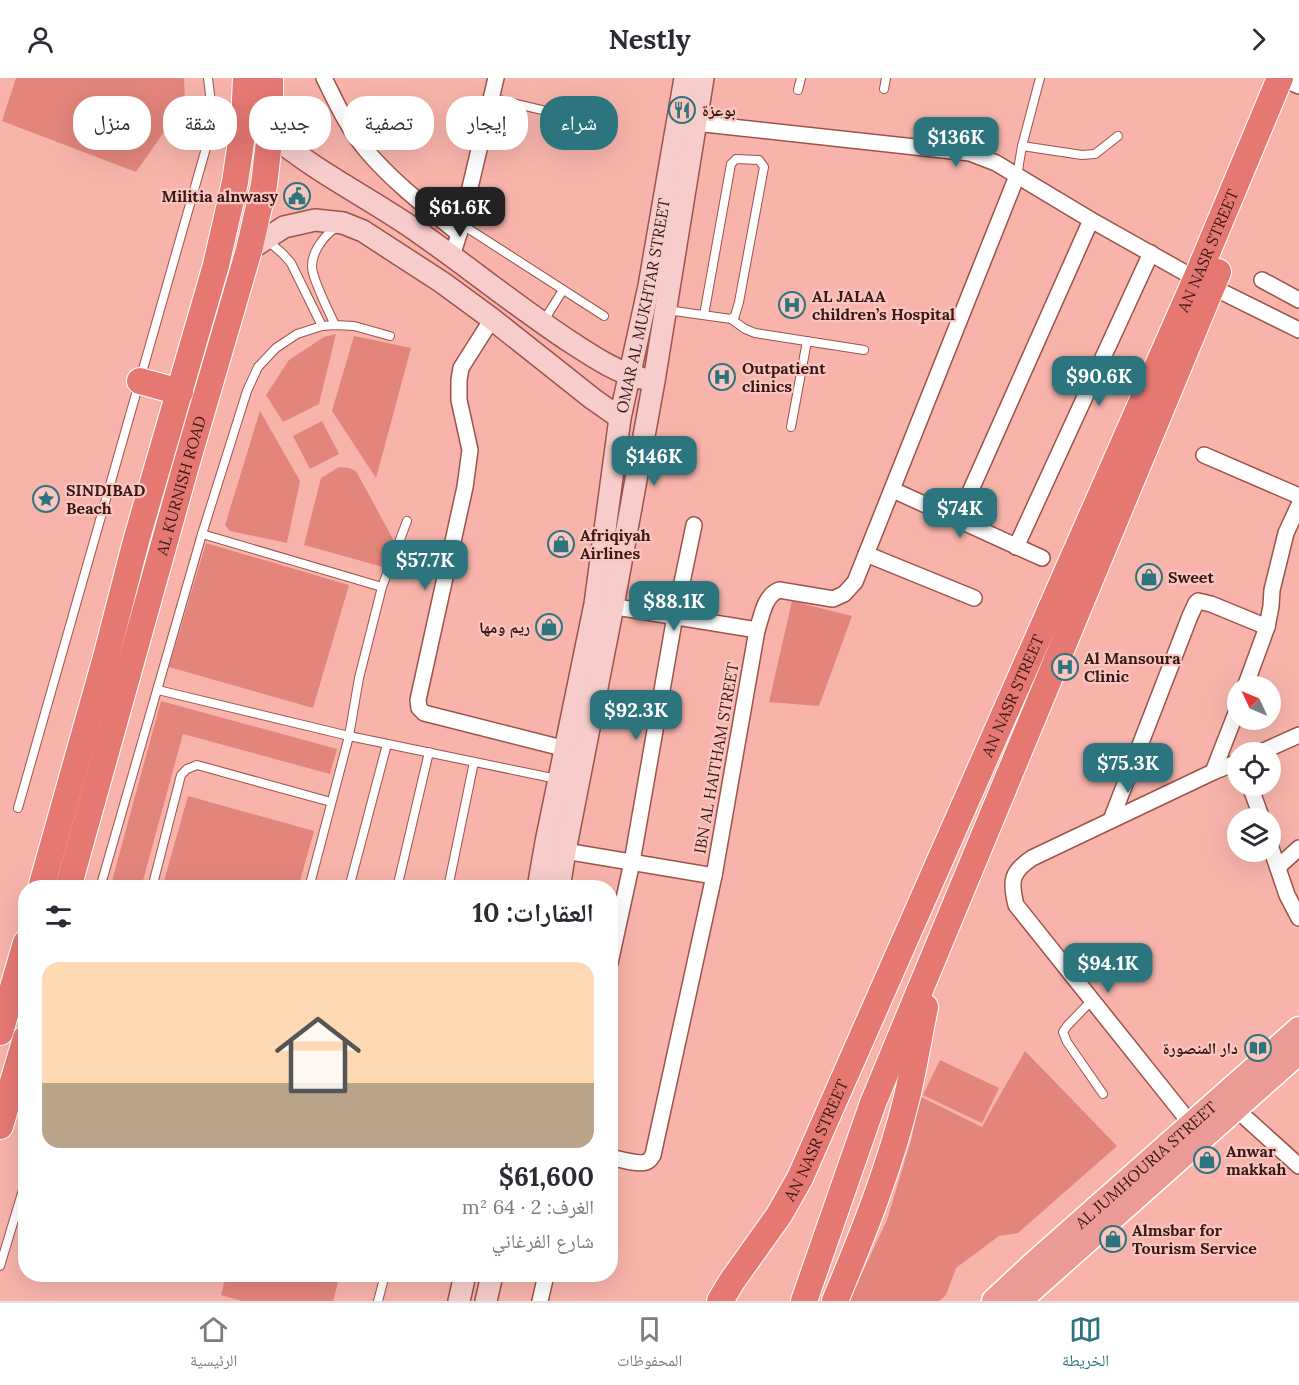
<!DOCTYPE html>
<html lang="ar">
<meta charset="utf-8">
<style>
body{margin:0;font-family:Lora,"Noto Naskh Arabic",serif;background:#f7f7f7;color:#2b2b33;direction:rtl;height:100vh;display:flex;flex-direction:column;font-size:22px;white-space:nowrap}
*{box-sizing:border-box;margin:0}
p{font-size:20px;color:#7c7c81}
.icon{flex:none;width:33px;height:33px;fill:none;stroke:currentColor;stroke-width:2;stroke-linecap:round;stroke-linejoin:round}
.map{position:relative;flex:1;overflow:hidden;direction:ltr}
.details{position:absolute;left:18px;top:802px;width:600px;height:402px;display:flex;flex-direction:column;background:#fff;border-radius:24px;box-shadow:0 6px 24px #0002;direction:rtl}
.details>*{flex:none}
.guide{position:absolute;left:18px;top:18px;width:600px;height:54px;direction:rtl;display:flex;gap:12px}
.needle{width:39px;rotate:314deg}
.buttons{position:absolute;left:1227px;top:598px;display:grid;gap:12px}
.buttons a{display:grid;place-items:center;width:54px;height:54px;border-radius:50%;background:#fff;box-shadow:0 6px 24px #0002;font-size:30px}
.price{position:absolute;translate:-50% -51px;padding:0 14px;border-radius:12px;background:#2c747e;color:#fff;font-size:20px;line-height:39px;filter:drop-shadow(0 2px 3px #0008)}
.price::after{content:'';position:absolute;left:50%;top:36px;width:18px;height:14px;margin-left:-9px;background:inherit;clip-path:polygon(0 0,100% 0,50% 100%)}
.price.current{background:#222;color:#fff}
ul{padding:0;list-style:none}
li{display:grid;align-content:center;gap:12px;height:318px;padding:0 24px}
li+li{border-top:2px solid #e1e1e2}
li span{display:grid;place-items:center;height:186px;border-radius:18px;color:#555}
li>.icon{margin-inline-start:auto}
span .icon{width:108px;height:108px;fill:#fffc;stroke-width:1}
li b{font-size:26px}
h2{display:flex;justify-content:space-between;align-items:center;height:72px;padding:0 24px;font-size:26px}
.tag{padding:0 21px;border-radius:24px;background:#fff;box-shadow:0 6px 24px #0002;font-size:21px;line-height:54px}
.tag.current{background:#2c747e;color:#fff}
header{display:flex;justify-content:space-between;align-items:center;height:78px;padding:0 24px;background:#fff;font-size:27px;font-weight:700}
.tab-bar{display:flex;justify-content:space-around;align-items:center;height:84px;border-top:2px solid #e1e1e2;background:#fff;font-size:16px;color:#7c7c81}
.tab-bar a{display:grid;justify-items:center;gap:3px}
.tab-bar .current{color:#2c747e}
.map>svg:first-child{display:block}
</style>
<header><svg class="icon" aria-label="forward" viewBox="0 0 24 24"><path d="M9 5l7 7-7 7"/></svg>Nestly<svg class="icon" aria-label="person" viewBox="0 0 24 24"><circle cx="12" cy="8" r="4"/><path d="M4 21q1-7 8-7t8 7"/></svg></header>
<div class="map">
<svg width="1299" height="1223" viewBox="0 0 1299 1223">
<rect width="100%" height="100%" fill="#f8b4ab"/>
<g fill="#e3857b">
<path d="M16,0H184L185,24L136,94L2,43Z"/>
<path d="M336,256L319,326L283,344L266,317L289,282L324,259Z"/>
<path d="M354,258L411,270L376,400L332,333Z"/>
<path d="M260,333L300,403L287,465L230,453L225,447Z"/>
<path d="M322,343L339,376L310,391L293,358Z"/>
<path d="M339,389L349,390L356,393L393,461L383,489L304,467L321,400Z"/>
<path d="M206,465L349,507L313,630L169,589Z"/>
<path d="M792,523L852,538L819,628L769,624Z"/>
<path d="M161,623L337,671L330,696L183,656L141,810H110Z"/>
<path d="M188,718L314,753L298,810H162Z"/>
<path d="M1025,973L1117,1068L1018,1155L999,1158L956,1190L946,1217L939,1223H849L887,1142L912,1059L919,1018L982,1049Z"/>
<path d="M940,982L999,1010L982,1045L923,1017Z"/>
<path d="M226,1197H340L333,1223H242L221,1217Z"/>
</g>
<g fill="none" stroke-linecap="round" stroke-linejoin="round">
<defs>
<g id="service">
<path d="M884,11L886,0"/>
<path d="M798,12L801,0"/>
<path d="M491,20L610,48"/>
<path d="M1022,68L1082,77L1095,76L1118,58"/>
<path d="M1017,98L1022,68L1040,0"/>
<path d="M461,146L604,238"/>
<path d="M267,162L283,176L291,185L322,248"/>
<path d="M667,232L731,241L735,238L739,224L764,89L759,82L736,81L731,86L704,237"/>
<path d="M731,241L745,251L755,255L864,272"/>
<path d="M543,244L563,212"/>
<path d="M335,247C328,232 317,210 313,195C308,177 324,157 338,148"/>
<path d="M791,349L807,263"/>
<path d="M202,456L382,509"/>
<path d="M158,612L349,658L557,701"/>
<path d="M18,730L208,63L212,33L208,0"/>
<path d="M100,810L202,456L247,313L258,289L276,270L297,256L322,248L335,247L354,248L390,258"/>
<path d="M152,810L181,697L187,691L197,687L331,724"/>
<path d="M309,810L349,658L359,600L382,509L407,443"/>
<path d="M349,810L387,666"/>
<path d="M397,810L429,674"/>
<path d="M448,810L474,684"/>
<path d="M1092,922L1067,948L1063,954L1067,964L1103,1016"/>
<path d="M0,1188L26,1102"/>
<path d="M378,1223L385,1197"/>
</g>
<g id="minor">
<path d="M324,0C336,24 348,51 366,72C393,104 427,130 459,156"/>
<path d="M1281,0L1299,8"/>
<path d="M695,45L970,75L996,85L1091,142L1196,201L1299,252"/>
<path d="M452,178L459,156L496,0"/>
<path d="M1262,202L1299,222"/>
<path d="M492,241L461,290L459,302V322L470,372L465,409L418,622L419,630L424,635L566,671"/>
<path d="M1204,377L1299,418"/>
<path d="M893,412L1042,480"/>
<path d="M958,441L1091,142"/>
<path d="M1016,469L1151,175"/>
<path d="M866,476L974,520"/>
<path d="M604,527L757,552"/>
<path d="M1245,609L1267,549L1271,528L1272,512L1286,455L1299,427"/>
<path d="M1259,675L1299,657"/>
<path d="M1213,694L1238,630"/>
<path d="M1250,708L1262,741"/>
<path d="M1111,742L1190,538L1196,525L1198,523L1211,526L1267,549"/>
<path d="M1270,767L1287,817L1299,840"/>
<path d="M565,773L714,798"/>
<path d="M1278,789L1299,770"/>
<path d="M610,885L632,784L675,538L694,447"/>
<path d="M1236,1031L1299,1088"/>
<path d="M1191,1046L1016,827C1010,803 1011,794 1032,780L1213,694L1238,684"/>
<path d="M610,1079C619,1081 638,1087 646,1084C650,1083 651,1080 653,1077L714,798L757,552C762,538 764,518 779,512L833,521L844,516L855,504L1017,98"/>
<path d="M540,1223L546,1197"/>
</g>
<g id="secondary">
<path d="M270,55C314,93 366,118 414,151C466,187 516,228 569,263C591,277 615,294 641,300"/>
<path d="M249,172L284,149L315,142L343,145L363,153L443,205L492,241L593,321L620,340"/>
<path id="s1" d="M538,810L546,764L595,526L620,340L649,208L685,0"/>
<path d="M559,810L565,773L613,528L654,303L703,0"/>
<path d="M459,1223L465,1197"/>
<path d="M486,1223L492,1197"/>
</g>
<g id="primary">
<path id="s2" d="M994,1223L1037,1183L1299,951"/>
<path d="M1019,1223L1299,974"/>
</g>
<g id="trunk">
<path d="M140,303L180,314"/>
<path d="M41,810L106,579L136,463L216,187L235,104L244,44L246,0"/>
<path id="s3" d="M68,810L185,391L249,172L264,107L270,55V0"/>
<path d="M0,954L26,865"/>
<path d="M0,1048L26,960"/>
<path id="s4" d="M720,1223L732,1203L779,1137L800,1100L1196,201L1280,0"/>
<path d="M804,1223L873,1025L1218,194"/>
<path d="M835,1223C863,1156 890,1089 907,1019C914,989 919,959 925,929"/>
</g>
</defs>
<use href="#service" stroke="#9d524b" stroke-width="10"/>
<use href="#minor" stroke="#9d524b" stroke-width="18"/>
<use href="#secondary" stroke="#9d524b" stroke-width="24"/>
<use href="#primary" stroke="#fff" stroke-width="27"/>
<use href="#trunk" stroke="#fff" stroke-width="28"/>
<use href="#service" stroke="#fff" stroke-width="8"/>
<use href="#minor" stroke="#fff" stroke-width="15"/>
<use href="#secondary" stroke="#f6cdca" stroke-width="21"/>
<use href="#primary" stroke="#ec9a95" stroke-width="24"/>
<use href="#trunk" stroke="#e67872" stroke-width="26"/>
</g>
<defs>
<symbol id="restaurant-ring" viewBox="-11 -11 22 22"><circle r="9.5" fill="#fac6bf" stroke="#2c747e" stroke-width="1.5"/><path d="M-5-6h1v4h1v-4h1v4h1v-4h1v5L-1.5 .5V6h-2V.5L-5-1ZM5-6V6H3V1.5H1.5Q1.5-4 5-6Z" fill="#2c747e"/></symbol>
<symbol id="civic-ring" viewBox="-11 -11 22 22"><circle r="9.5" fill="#fac6bf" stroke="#2c747e" stroke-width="1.5"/><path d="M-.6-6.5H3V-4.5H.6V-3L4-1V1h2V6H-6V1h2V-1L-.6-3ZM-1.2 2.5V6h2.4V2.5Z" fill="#2c747e"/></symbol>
<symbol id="hospital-ring" viewBox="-11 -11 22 22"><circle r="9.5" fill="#fac6bf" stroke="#2c747e" stroke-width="1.5"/><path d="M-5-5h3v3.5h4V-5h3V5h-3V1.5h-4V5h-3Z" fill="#2c747e"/></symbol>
<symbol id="sight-ring" viewBox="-11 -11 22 22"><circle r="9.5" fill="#fac6bf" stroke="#2c747e" stroke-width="1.5"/><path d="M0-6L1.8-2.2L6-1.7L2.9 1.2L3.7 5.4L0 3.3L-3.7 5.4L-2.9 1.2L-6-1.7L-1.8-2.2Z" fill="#2c747e"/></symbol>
<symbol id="shop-ring" viewBox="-11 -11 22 22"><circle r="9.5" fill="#fac6bf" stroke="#2c747e" stroke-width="1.5"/><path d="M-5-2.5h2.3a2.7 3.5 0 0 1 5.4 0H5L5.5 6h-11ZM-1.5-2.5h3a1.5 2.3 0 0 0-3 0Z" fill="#2c747e"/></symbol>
<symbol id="library-ring" viewBox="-11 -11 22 22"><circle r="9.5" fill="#fac6bf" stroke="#2c747e" stroke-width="1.5"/><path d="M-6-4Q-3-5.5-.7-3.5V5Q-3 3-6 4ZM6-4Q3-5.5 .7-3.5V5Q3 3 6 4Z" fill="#2c747e"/></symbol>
</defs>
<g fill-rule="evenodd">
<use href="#restaurant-ring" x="667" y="17" width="30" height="30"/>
<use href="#civic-ring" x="282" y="103" width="30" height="30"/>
<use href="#hospital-ring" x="777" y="212" width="30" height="30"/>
<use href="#hospital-ring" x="707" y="284" width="30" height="30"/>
<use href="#sight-ring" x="31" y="406" width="30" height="30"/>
<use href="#shop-ring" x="546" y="451" width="30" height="30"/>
<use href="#shop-ring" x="1134" y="484" width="30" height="30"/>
<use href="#shop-ring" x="534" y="534" width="30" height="30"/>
<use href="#hospital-ring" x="1050" y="574" width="30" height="30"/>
<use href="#library-ring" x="1243" y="955" width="30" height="30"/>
<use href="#shop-ring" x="1192" y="1067" width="30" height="30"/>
<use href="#shop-ring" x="1098" y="1146" width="30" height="30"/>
</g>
<g text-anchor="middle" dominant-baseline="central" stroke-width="4.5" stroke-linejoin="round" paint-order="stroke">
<g font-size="16" font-weight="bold" fill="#371815" stroke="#fac6bf" text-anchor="start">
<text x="702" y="32">بوعزة</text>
<text x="278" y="118" text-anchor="end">Militia alnwasy</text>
<text x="812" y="218">AL JALAA<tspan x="812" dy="18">children’s Hospital</tspan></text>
<text x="742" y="290">Outpatient<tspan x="742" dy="18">clinics</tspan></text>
<text x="66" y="412">SINDIBAD<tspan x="66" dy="18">Beach</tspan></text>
<text x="580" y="457">Afriqiyah<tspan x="580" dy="18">Airlines</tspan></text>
<text x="1168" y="499">Sweet</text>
<text x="530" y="549" text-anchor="end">ريم ومها</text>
<text x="1084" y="580">Al Mansoura<tspan x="1084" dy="18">Clinic</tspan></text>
<text x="1238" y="970" text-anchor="end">دار المنصورة</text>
<text x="1226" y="1073">Anwar<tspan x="1226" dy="18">makkah</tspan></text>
<text x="1132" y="1152">Almsbar for<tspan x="1132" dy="18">Tourism Service</tspan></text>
</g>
<g font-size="16" fill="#371815" stroke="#fac6bf">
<text stroke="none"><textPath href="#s4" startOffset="1160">AN NASR STREET</textPath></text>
<text stroke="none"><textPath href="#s1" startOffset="592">OMAR AL MUKHTAR STREET</textPath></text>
<text stroke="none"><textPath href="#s3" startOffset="418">AL KURNISH ROAD</textPath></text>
<text stroke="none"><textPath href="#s4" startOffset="674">AN NASR STREET</textPath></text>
<text transform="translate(716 680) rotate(-80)">IBN AL HAITHAM STREET</text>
<text stroke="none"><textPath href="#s4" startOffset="188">AN NASR STREET</textPath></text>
<text stroke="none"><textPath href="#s2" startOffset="204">AL JUMHOURIA STREET</textPath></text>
</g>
</g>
</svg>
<div class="buttons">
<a><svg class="needle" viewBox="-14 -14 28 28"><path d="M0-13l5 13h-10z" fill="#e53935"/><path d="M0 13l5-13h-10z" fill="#7c7c81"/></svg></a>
<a><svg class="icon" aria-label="locate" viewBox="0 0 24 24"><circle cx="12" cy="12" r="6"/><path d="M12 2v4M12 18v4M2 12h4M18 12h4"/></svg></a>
<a><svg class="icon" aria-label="layers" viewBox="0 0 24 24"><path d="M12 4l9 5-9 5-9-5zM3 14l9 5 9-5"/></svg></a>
</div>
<b class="price" style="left:956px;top:90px">$136K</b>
<b class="price current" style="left:460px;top:160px">$61.6K</b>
<b class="price" style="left:1099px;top:329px">$90.6K</b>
<b class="price" style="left:654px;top:409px">$146K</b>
<b class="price" style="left:960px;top:461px">$74K</b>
<b class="price" style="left:425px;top:513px">$57.7K</b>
<b class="price" style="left:674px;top:554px">$88.1K</b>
<b class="price" style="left:636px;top:663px">$92.3K</b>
<b class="price" style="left:1128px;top:716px">$75.3K</b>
<b class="price" style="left:1108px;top:916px">$94.1K</b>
<div class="guide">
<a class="tag current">شراء</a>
<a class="tag">إيجار</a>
<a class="tag">تصفية</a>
<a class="tag">جديد</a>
<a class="tag">شقة</a>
<a class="tag">منزل</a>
</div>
<section class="details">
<h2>العقارات: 10<svg class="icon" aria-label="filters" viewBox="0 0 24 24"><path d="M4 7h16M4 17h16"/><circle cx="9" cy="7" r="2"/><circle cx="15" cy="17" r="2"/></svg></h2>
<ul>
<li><span style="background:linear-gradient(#ffd9b3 65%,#b9a48a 0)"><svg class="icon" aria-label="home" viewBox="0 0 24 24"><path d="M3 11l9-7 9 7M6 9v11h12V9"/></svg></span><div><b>$61,600</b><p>الغرف: 2 · 64 m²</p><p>شارع الفرغاني</p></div></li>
</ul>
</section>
</div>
<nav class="tab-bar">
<a class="current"><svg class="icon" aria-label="map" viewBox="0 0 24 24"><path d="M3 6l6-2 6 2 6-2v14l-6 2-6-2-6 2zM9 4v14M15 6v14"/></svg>الخريطة</a>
<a><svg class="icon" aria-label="saved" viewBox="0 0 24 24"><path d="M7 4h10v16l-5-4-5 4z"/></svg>المحفوظات</a>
<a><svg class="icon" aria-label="home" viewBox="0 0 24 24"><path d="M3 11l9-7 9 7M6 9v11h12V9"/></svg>الرئيسية</a>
</nav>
